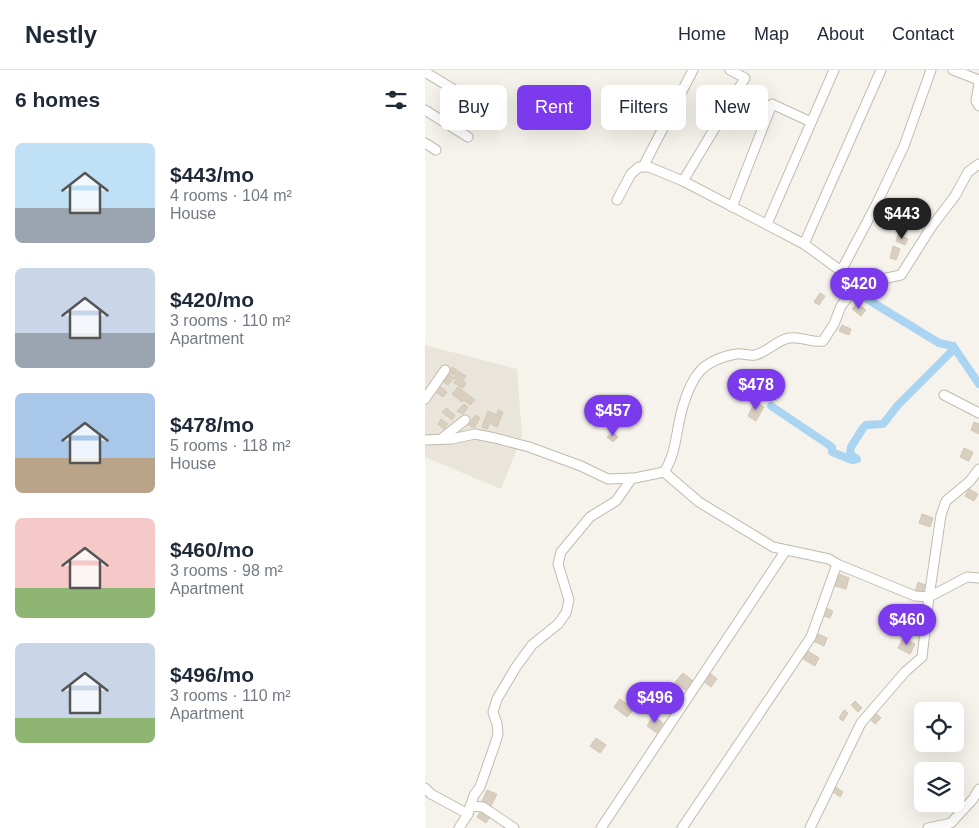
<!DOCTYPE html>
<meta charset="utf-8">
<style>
body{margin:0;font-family:Arial,sans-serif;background:#f6f6f7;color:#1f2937;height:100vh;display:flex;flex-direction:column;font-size:19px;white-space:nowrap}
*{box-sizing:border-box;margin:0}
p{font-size:16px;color:#747a83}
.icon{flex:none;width:28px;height:28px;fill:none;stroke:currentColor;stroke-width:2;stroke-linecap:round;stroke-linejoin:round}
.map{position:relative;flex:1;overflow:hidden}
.drawer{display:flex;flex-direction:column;background:#fff;width:425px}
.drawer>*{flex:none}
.top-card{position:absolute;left:15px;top:15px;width:464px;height:45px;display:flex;gap:10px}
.controls{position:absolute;left:489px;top:632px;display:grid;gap:10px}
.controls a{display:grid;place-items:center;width:50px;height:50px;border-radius:8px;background:#fff;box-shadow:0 5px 20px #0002;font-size:25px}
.price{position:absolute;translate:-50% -42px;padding:0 11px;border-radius:18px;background:#7c3aed;color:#fff;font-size:16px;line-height:32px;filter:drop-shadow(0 1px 2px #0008)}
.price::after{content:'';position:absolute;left:50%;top:30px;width:15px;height:11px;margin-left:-8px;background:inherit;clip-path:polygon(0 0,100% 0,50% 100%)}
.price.selected{background:#222;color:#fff}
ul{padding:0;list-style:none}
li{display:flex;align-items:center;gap:15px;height:125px;padding:0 15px}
li span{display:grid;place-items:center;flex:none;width:140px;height:100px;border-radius:8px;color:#555}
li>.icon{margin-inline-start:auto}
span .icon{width:60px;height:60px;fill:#fffc;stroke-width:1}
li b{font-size:21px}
h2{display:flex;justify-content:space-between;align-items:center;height:60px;padding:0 15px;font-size:21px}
.pill{padding:0 18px;border-radius:8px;background:#fff;box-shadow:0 5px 20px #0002;font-size:18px;line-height:45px}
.pill.selected{background:#7c3aed;color:#fff}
header{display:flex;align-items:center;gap:30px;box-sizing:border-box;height:70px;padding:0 25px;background:#fff;border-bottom:1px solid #e0e1e3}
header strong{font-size:24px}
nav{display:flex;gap:28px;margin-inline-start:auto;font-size:18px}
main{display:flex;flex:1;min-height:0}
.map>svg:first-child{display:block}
</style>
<header>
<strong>Nestly</strong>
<nav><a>Home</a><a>Map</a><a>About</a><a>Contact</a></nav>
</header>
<main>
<section class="drawer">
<h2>6 homes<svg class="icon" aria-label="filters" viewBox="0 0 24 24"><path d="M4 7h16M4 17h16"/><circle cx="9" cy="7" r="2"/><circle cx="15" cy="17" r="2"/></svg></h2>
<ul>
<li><span style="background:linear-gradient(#bfe0f5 65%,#9aa5b1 0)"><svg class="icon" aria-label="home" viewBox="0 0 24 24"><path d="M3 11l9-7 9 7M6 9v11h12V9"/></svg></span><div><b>$443/mo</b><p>4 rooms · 104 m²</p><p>House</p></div></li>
<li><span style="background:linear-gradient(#c9d6e8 65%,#9aa5b1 0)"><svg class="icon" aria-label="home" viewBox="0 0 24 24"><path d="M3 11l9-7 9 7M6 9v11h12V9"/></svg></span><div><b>$420/mo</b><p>3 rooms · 110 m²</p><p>Apartment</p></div></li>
<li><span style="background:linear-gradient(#a9c7e8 65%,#b9a48a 0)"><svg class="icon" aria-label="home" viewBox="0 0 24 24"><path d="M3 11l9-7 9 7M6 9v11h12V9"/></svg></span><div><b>$478/mo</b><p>5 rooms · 118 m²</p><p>House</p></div></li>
<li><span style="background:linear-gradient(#f6c9c9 70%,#8fb573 0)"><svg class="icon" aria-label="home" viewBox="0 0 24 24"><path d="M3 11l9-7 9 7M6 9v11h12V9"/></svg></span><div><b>$460/mo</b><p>3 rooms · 98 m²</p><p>Apartment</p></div></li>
<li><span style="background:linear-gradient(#c9d6e8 75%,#8fb573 0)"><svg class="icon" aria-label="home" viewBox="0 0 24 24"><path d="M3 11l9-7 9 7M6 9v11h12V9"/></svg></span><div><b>$496/mo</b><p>3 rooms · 110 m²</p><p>Apartment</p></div></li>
</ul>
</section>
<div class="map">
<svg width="554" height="758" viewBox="0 0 554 758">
<rect width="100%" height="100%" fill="#f6f3ec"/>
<path fill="#eae5da" d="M0,275L92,299L97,366L76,419L0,387Z"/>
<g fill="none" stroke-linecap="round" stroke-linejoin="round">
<g stroke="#a9d4f2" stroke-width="8">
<path d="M437,226L514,273L528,276L554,314"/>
<path d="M346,336L407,377V382L427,390L432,389L425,384L426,377L438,358L441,355L458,354L473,335L526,282L528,276"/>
</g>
</g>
<g fill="#d8cfc1" stroke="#d3c7b4">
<path d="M473,165L483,169L480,175L471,171Z"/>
<path d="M468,176L475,179L471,190L465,188Z"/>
<path d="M395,223L400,226L394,235L389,232Z"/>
<path d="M432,233L441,240L436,246L427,239Z"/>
<path d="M417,255L426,259L424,265L414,261Z"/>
<path d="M27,297L32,300L29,305L24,302Z"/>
<path d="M33,301L41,306L38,311L41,313L38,318L29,313L31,309L29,308Z"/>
<path d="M23,303L29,308L23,315L17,311Z"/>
<path d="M16,317L22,322L18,327L12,323Z"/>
<path d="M33,317L50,330L45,335L39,330L37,332L27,324Z"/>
<path d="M330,332L339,337L331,351L323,346Z"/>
<path d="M39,334L43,337L38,344L32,341Z"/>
<path d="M21,338L30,345L27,350L17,342Z"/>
<path d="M73,340L78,342L72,357L65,353L62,359L57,357L63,341L72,345Z"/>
<path d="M50,345L55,348L49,358L44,355Z"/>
<path d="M16,349L23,354L19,359L13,354Z"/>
<path d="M549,352L554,354V364L546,360Z"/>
<path d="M189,363L193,367L188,372L182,367Z"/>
<path d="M539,378L548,382L544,391L535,387Z"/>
<path d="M544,419L553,424L549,431L540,426Z"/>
<path d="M497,444L508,448L505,457L494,453Z"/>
<path d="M414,504L424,508L421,519L410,516Z"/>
<path d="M493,512L500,515L497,524L490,522Z"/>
<path d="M401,538L408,541L405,548L398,546Z"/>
<path d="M483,542L494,545L490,559L479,555Z"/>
<path d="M391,563L402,568L399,576L388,571Z"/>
<path d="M478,568L490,574L485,584L473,578Z"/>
<path d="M383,581L394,588L390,596L378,589Z"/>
<path d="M258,603L268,611L260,620L250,612Z"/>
<path d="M285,603L292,609L286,617L278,611Z"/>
<path d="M195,629L202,634L204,631L211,637L202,647L189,637Z"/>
<path d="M430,631L437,638L433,642L426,635Z"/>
<path d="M419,640L423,643L418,651L414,648Z"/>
<path d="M451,643L456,648L450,654L445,649Z"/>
<path d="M228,646L238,653L232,663L222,656Z"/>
<path d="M171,668L181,675L175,683L165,676Z"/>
<path d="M411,717L418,722L415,727L408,722Z"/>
<path d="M62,720L72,724L66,736L57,731Z"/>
<path d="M56,741L65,747L61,753L52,747Z"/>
</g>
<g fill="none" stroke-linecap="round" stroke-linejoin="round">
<defs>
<g id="minor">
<path d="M528,0L554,10"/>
<path d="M0,2L71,45"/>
<path d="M554,13L551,31L554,36"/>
<path d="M0,40L43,67"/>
<path d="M0,73L11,80"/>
<path d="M218,97L268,0"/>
<path d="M258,111L320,8L305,0"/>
<path d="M192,130L206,104L214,97H224L258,111L379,174L416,201L438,213"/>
<path d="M307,137L347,34L386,52"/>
<path d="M342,154L409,0"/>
<path d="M379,174L456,0"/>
<path d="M416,201L452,133L479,76L506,0"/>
<path d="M519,325L554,343"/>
<path d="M0,329L20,300"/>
<path d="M16,369L40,350"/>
<path d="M0,370L27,369L50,364L70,368L104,377L156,396L183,409L210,408L239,402L274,432L348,477L404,489L412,494L490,526L504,527L542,507L554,508"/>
<path d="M239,402C252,383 251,358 258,336C267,306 277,290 311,284C317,283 324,286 330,285C343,282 352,270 364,268C376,266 387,273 398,271L409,254L416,236L429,219L438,213L476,205L507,156L530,126L543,102L554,94"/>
<path d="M0,718L6,724L43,744"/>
<path d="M45,736L58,737L89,758"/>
<path d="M34,758L43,744L49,725L55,717L70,674L73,664L72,654L68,642L72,629L91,597L107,575L133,554L141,543L144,530L133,494L136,482L165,447L191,431L207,408"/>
<path d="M176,758L361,480"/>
<path d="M257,758L386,567L412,494"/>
<path d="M385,758L436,653L480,602L497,587L504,527L516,445L521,431L545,411L554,399"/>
<path d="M503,758L526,753L548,729L554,719"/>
</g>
</defs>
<use href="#minor" stroke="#c2bbae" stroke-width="11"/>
<use href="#minor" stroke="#fff" stroke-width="9"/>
</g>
</svg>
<div class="controls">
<a><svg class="icon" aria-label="locate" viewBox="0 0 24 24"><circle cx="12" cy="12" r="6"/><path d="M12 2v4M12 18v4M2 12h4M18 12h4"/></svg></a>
<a><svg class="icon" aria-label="layers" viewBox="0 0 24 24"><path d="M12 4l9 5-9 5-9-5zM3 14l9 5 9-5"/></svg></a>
</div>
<b class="price selected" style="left:477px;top:170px">$443</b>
<b class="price" style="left:434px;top:240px">$420</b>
<b class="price" style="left:331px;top:341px">$478</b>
<b class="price" style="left:188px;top:367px">$457</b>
<b class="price" style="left:482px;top:576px">$460</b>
<b class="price" style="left:230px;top:654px">$496</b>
<div class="top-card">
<a class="pill">Buy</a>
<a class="pill selected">Rent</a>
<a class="pill">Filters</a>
<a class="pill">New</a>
</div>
</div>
</main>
